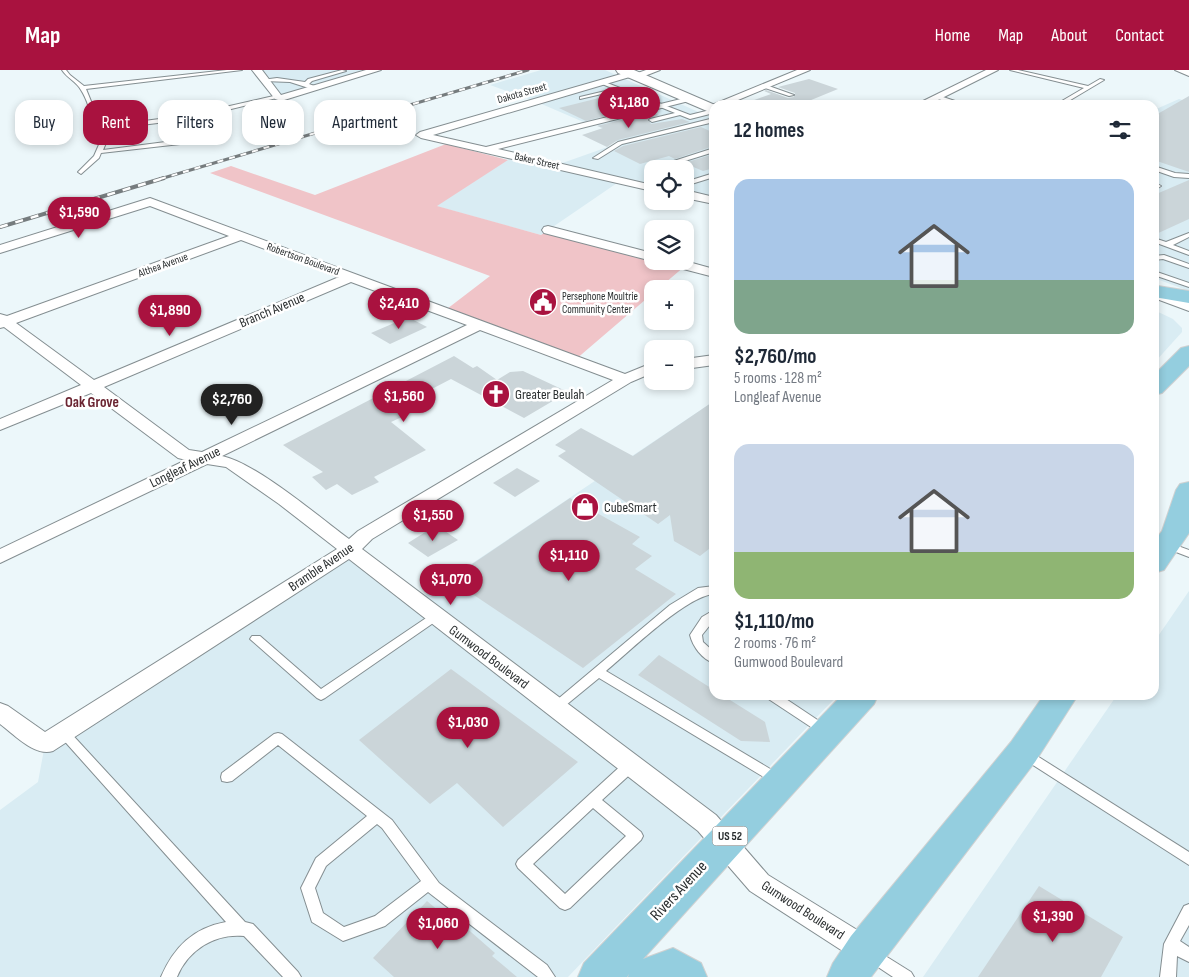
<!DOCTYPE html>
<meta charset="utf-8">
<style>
body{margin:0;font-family:"Sofia Sans Condensed",sans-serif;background:#f6f6f7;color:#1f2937;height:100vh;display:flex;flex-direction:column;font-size:19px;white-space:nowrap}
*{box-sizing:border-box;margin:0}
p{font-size:16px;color:#747a83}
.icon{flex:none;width:28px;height:28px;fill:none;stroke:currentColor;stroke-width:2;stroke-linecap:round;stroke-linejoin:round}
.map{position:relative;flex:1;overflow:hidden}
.panel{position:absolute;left:709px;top:30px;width:450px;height:600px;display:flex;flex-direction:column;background:#fff;border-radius:15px;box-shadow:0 2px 8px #0003}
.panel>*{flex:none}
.guide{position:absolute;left:15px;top:30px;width:475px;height:45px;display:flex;gap:10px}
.controls{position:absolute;left:644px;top:90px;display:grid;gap:10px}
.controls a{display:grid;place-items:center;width:50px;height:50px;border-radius:10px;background:#fff;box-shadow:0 2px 8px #0003;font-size:25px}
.price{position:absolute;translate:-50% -42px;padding:0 11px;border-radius:18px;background:#a9123f;color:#fff;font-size:16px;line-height:32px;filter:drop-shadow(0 1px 2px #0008)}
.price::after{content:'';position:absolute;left:50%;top:30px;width:15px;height:11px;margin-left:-8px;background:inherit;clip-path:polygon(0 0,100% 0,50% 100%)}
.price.active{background:#222;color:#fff}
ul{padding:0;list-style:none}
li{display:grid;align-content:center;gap:10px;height:265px;padding:0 25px}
li span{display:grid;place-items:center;height:155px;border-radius:15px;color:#555}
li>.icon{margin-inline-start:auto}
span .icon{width:90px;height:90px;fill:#fffc;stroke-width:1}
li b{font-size:21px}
h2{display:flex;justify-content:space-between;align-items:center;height:60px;padding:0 25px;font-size:21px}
.pill{padding:0 18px;border-radius:15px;background:#fff;box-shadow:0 2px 8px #0003;font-size:18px;line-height:45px}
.pill.active{background:#a9123f;color:#fff}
header{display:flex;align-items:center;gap:30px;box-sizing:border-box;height:70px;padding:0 25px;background:#a9123f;color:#fff}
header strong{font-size:24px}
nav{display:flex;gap:28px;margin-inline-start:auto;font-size:18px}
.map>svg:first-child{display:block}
</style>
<header>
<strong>Map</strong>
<nav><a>Home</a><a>Map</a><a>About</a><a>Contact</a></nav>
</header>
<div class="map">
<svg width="1189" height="907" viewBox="0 0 1189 907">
<rect width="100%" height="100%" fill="#ecf7fa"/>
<g fill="#d9ecf3">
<path d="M257,0H376L281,28Z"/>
<path d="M541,0H605L714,49V131L685,124V99H652V118L620,111L541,165L436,136L513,86L554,96L619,73L595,53L588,54L537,32L490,15Z"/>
<path d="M1179,29L1189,32V221L1154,208V40Z"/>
<path d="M1154,240L1173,249L1182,258V262L1154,293Z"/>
<path d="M714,331V625H838L568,907H0V740L38,712L45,674L351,479L416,531Z"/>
<path d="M1189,521V907H923L1117,625H1154V572Z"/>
</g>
<path fill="#f0c4c8" d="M446,74L508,90L437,136L541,165L548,160L652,187V191H669L685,196L658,219H652V224L575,290L443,242L490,206L210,103L231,96L315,125Z"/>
<g fill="#cbd5d9">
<path d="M809,9L838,19L799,35H747L746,33L771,24L764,21L766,20L788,28L794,27L795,23L778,17Z"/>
<path d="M611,25L640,37L586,51L559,38Z"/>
<path d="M1189,26V102L1154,90V46Z"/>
<path d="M652,42L659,45L648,49L651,54L682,49L690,52L618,70L607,77L582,65L603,58L597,56Z"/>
<path d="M701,57L714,63V76L675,89L669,86L640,94L614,81L623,76Z"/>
<path d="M714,84V98L703,101L684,93Z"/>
<path d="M1189,110V149L1154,165V125Z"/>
<path d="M408,247L427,257L390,274L371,263Z"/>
<path d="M454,286L473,298L477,296L497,310L510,302L523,301L568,322L524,348L451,309L403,334L415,341L391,352L426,380L374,407L379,412L352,425L337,414L326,420L312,407L323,402L283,375Z"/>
<path d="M714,331V475L700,486L674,471L670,445L658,454L558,386L566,381L555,375L581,358L633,386Z"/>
<path d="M517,398L540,411L515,427L493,413Z"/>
<path d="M570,428L640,467L632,474L652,486L635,499L676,524L583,598L450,509Z"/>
<path d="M439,457L458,470L428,487L408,473L427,461L430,463Z"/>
<path d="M659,585L714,620V625H722L765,652L770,672L741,671L638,605Z"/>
<path d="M451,599L578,692L503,757L457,713L430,734L359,670Z"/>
<path d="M1039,816L1123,867L1101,907H978Z"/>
<path d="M427,831L459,858L463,855L495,883L492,886L517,907H394L373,888Z"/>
</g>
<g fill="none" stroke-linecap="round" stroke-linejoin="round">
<defs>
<g id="lane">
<path d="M62,0H66L70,5L84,16L227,0H242L86,19L99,51L106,56L190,45L278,25L281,27L190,49L109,59L111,61L103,80L189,69L192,71L189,73L101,83L99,88L81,104L78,102L94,86L105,61C87,47 92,37 81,20C77,12 67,8 62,0Z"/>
<path d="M342,0L346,1L312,11L309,14L317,17L315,20L290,12L264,11L262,10L277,8L305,12L308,9Z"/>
<path d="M1010,0H1018L1088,16L1100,9L1104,10L1062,35H1055L1084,18Z"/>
<path d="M602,11L690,45L714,39V43L690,49L680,45L652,52L649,50L650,49L675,43L619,20L580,29V27L614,19L600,13Z"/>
<path d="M762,15H766L794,25L789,26L762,17Z"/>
<path d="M937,25L964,34L965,35H957L935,28Z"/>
<path d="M714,48V52L622,74L598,89L593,88L618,72Z"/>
<path d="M714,78V82L659,99H652V101L649,99Z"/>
<path d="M1154,96L1175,103L1189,104V108L1174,107L1154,100Z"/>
<path d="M714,103V107L685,116V112Z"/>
<path d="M1154,112L1161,116L1158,118L1154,116Z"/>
<path d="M1189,163V167L1173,175L1189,181V185L1154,172V168L1166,172Z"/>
<path d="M1164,185L1189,194V198L1163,189L1154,190V186Z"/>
<path d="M1154,201L1189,213V217L1154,205Z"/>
<path d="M1167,472L1189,480V487L1163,477L1162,475Z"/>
<path d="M714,516V524C686,526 629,582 606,601L782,706L783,710L782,714L777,715L599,608L560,640L556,642L552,640L550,637L552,634L670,535L698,518Z"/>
<path d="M714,540V550L702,565L703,572L714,582V593C702,589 693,577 690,565L702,547Z"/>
<path d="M435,542L439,543L441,546L439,549L325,628L321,630L317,628L250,569L252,566H260L321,619Z"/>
<path d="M765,625H780L828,657L830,660L828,663L824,665L820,663L767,628Z"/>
<path d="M63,657L67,659L245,852L253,854L298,902L301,907H283L244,866C215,863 188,880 177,907H161C174,877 193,858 226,852L59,665L57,662L59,659Z"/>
<path d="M278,663L282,664L392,750L439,813L547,895L555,907H538L428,822L385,856L343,871L312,852L301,818L316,788L367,746L278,675L232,711L227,712L222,711L221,707L222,703L274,664ZM377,754L382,758L421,811L375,846L344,857L323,843L315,818L326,796Z"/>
<path d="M1026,679L1189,782V795L1022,688L1020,684L1022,680Z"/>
<path d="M631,690L636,691L637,695L636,699L602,730L641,762L643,766L641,770L570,838L565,840L560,838L518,798L516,794L518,790L626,691ZM593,738L626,766L565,824L533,794Z"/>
<path d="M1189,834V855L1180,871L1189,877V892L1177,886L1176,907H1160L1164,874L1184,836Z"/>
<path d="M871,877L911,902L914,907H893L866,889L864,884L866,879Z"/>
</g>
<g id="street">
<path d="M252,0H262L281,25L366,0H381L281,31L275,29Z"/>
<path d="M646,0H660L637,9L633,6L433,65L486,77L689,27V31L498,79L652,115V121L421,68L416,65L420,62L628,2L635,4Z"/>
<path d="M797,0H810L726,35H714V37L712,35Z"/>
<path d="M986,0H998L928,35H915Z"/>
<path d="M1175,0H1189V6Z"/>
<path d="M685,120L714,127V134L685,128Z"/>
<path d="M150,128L625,304L652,293V303L631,312L372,469L362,479L716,745L768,805L875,871L879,880L875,889L865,893L855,889L750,821L698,761L349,489L53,681C35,687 15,665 0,654V633L8,636L45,662L337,479L279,434L226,397L207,394L0,493V479L186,390L178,388L91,323L0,360V349L81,315L4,257L0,258V244L7,246L229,166L150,136L0,183V175ZM241,170L339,207L94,310L16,253ZM351,212L467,255L202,382L189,380L104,317ZM480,260L613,310L358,461L349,469C319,447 256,393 222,386Z"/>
<path d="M548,156L652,183V191L544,163L542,160L544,157Z"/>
<path d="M663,191H685L714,199V207L664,194Z"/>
<path d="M714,285V295L685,299V289Z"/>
</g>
<g id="secondary">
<path d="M616,0H634L715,35L714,44L618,3Z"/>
<path d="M1154,215L1189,228V241L1154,228Z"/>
</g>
<g id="primary">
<path d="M1158,216L1189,221V233L1154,227V217Z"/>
<path d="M1189,276V296L1162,323L1154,325V305L1181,278Z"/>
<path d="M1189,412V463L1164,500L1154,503V472L1162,461L1176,420L1180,414Z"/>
<path d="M842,625H878L874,634L643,889L673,878L701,893L707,907H628L629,904L627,907H578L584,893Z"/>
<path d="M1044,625H1078L1035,692L871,907H827L833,893L851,866L1011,672Z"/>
</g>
</defs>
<use href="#lane" stroke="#848e91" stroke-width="2"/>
<use href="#street" stroke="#848e91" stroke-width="2"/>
<use href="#secondary" stroke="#848e91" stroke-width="2"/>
<use href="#primary" stroke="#d0d1d1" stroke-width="2"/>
<use href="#lane" fill="#fff" fill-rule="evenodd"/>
<use href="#street" fill="#fff" fill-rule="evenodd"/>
<use href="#secondary" fill="#fff" fill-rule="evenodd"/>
<use href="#primary" fill="#94cedf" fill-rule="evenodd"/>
<defs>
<path id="rail-far1" d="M160,109L528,0"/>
<path id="rail" d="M0,157L164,108"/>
</defs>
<use href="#rail-far1" stroke="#767c7e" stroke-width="3"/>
<use href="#rail" stroke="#767c7e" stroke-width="4"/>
<use href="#rail-far1" stroke="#fff" stroke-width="2" stroke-dasharray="6" stroke-linecap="butt"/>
<use href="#rail" stroke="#fff" stroke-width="2.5" stroke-dasharray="8" stroke-linecap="butt"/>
</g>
<defs>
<symbol id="civic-disc" viewBox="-11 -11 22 22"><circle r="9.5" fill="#a9123f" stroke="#fff"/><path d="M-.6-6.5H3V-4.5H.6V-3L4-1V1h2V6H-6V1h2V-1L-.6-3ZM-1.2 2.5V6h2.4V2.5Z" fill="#fff"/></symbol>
<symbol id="church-disc" viewBox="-11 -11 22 22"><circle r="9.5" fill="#a9123f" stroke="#fff"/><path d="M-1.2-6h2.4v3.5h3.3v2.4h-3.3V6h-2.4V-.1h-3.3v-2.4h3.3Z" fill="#fff"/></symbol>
<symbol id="shop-disc" viewBox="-11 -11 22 22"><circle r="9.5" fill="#a9123f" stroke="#fff"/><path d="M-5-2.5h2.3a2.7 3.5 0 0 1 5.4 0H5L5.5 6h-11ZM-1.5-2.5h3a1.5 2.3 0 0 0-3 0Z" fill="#fff"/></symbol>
</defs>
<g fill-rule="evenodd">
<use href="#civic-disc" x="527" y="216" width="32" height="32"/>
<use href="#church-disc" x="480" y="308" width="32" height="32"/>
<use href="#shop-disc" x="569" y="421" width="32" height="32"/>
</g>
<g text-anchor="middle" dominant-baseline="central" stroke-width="5" stroke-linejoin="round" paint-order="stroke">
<g font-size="11" fill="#2a2e2f" stroke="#fff">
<text transform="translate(522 23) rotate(-16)">Dakota Street</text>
<text transform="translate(537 91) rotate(13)">Baker Street</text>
<text transform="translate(303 189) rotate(20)">Robertson Boulevard</text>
<text transform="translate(163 195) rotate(-20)">Althea Avenue</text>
</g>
<g font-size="11" fill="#2a2e2f" stroke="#fff" text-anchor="start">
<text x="562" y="226">Persephone Moultrie<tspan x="562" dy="13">Community Center</tspan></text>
</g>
<rect fill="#fff" stroke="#6a6d6d" stroke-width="1" x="712.5" y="756.5" width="35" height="19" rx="4"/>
<g font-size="12" font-weight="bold" fill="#2a2e2f">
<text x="730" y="766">US 52</text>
</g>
<g font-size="14" fill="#2a2e2f" stroke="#fff">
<text transform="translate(272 240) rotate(-23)">Branch Avenue</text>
<text transform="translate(185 397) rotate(-26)">Longleaf Avenue</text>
<text transform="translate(321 497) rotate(-34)">Bramble Avenue</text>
<text transform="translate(489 587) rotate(37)">Gumwood Boulevard</text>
<text transform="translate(803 840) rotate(33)">Gumwood Boulevard</text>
</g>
<g font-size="14" fill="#2a2e2f" stroke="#fff" text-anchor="start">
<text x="515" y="324">Greater Beulah</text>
<text x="604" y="437">CubeSmart</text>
</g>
<g font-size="15" font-weight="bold" fill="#6a2431" stroke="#fff">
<text x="92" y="332">Oak Grove</text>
</g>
<g font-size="16" fill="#2a2e2f" stroke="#fff">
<text transform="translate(679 821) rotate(-47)">Rivers Avenue</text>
</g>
</g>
</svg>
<div class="controls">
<a><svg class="icon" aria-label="locate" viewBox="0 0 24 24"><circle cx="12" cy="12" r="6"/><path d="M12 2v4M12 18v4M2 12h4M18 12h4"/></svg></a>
<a><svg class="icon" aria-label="layers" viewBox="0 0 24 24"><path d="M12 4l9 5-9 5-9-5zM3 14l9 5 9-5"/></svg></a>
<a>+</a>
<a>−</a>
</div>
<b class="price" style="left:629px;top:59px">$1,180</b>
<b class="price" style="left:79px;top:169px">$1,590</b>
<b class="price" style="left:399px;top:260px">$2,410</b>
<b class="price" style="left:170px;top:267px">$1,890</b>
<b class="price" style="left:404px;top:353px">$1,560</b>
<b class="price active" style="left:232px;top:356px">$2,760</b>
<b class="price" style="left:433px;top:472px">$1,550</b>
<b class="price" style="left:569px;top:512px">$1,110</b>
<b class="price" style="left:451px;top:536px">$1,070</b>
<b class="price" style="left:468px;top:679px">$1,030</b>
<b class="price" style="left:1053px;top:873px">$1,390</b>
<b class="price" style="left:438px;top:880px">$1,060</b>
<div class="guide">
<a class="pill">Buy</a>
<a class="pill active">Rent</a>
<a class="pill">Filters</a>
<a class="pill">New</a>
<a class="pill">Apartment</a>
</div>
<section class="panel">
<h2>12 homes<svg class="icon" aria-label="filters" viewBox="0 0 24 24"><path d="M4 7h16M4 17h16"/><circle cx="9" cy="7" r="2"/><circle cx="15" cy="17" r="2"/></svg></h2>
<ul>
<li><span style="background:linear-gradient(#a9c7e8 65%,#7fa58c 0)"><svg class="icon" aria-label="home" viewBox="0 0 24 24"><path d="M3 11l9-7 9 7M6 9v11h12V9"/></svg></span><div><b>$2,760/mo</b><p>5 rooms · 128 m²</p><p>Longleaf Avenue</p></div></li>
<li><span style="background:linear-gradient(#c9d6e8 70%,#8fb573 0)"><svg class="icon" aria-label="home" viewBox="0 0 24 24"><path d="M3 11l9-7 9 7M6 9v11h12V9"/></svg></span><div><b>$1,110/mo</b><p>2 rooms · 76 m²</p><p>Gumwood Boulevard</p></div></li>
</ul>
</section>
</div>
